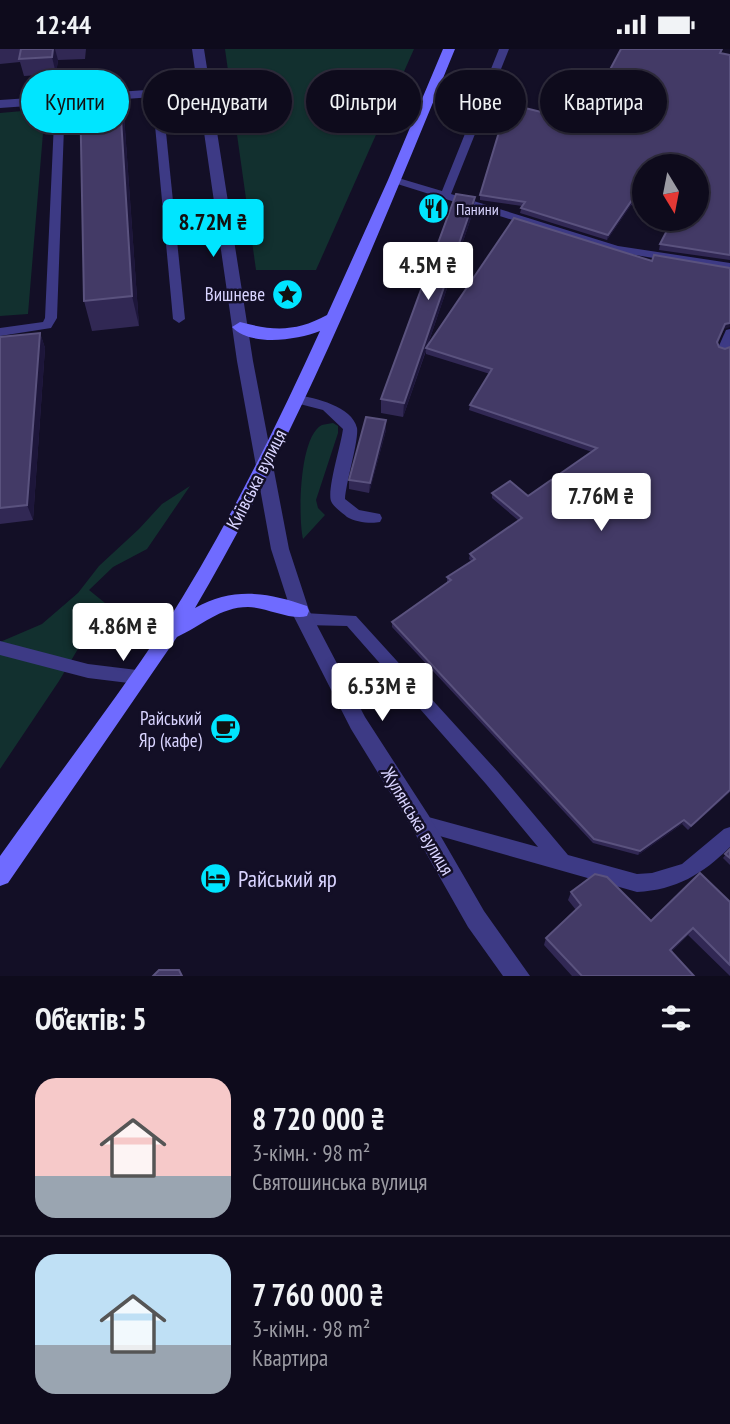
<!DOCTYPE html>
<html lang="uk">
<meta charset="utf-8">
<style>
body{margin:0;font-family:"PT Sans Narrow",sans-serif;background:#171425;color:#f1f3f6;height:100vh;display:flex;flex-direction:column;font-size:26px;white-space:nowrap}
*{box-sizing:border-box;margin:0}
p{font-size:23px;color:#9b9ba3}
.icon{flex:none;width:38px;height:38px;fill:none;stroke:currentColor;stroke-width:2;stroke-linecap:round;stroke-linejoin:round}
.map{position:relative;height:927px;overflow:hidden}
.sheet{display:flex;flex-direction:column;background:#0e0b1c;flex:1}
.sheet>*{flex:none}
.top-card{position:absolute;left:21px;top:21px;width:690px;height:63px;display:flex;gap:14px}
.needle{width:46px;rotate:170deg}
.buttons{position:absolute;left:632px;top:105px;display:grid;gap:14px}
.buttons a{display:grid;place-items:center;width:77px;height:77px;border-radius:50%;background:#0e0b1c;box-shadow:0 2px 5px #0004,0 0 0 2px #2e2b3b;font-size:35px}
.price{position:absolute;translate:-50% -60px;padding:0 16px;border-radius:7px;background:#fff;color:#222;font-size:23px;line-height:46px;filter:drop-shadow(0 2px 4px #0008)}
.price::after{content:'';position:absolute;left:50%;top:42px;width:21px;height:16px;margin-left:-10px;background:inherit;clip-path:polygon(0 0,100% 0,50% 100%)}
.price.selected{background:#00e5ff;color:#111}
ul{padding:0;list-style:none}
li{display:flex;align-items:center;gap:21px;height:175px;padding:0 35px}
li+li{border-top:2px solid #2e2b3b}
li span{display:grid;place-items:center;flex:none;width:196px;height:140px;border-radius:21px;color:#555}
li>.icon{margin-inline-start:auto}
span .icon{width:84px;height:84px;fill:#fffc;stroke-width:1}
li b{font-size:30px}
h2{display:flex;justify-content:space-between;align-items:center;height:84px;padding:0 35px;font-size:30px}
.tag{padding:0 24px;border-radius:32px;background:#0e0b1c;box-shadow:0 2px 5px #0004,0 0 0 2px #2e2b3b;font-size:24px;line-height:63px}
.tag.selected{background:#00e5ff;color:#111}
.status{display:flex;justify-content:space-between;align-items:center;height:49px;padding:0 35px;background:#0e0b1c;direction:ltr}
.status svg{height:19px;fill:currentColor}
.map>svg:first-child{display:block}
</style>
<div class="status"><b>12:44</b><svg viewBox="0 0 49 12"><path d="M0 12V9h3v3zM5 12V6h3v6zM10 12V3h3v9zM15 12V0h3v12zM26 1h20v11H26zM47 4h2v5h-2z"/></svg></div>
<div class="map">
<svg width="730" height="927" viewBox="0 0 730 927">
<rect width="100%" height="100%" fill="#130f26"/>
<g fill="#12302f">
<path d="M225,0H414L316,221H256Z"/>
<path d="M45,60L28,265L0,267V64Z"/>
<path d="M333,374L338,377V384L316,451L318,459L325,466L303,490C298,468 299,387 322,376C325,375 329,375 333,374Z"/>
<path d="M190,437L147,500L113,518L89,541L105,554L59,632L0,720V593L42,575L78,544L99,517L139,480L162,455Z"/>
</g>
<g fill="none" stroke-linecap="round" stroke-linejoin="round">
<g fill="#3d3a85" fill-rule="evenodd">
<path d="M499,0H509L451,145L618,197L730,214V222L612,202L391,133L390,131L395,128L442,142Z"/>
<path d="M157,41L162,44L185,270L179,274L173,270L152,44Z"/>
<path d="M60,48L65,51L57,269L51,279L0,287V279L43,273L45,269L55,51Z"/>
<path d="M730,280V299L724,303L720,302L718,299L726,281Z"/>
<path d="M297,346C315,349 352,357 357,379C359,391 346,433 345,450L359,461L380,465L382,469L380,473C371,475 355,473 347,468C343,464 333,458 331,452C327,440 341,396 343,380L323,361L292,353L291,350Z"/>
<path d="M304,564L356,567L498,723L568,806L637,825L652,824L682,815L724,780L730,778V798C703,825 676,841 637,843L415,780L412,774L415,768L421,766L538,798L486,735L347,577L304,576L299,574L296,570L299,566Z"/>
<path d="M0,592L88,615L137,621L143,623L145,628L143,633L137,635L88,629L0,606Z"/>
</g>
<path fill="#3d3a85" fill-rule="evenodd" d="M205,37L211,41L209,44L0,59V51Z"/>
<path fill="#3d3a85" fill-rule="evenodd" d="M192,0H204L253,312L289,500L309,561L365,668L429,767L484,862L530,927H503L468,878L413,781L351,680L291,562L271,500L237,312Z"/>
<path fill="#6f6bff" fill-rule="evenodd" d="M443,0H455C377,190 299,382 195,559C233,538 267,543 307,557L309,562L307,567C292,572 265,558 248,558C220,558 201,577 177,588L8,834L0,837V807C54,731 112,656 164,578C224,484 274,383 320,282C297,291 251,298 232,278L240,273C273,282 296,283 327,266L388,131Z"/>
</g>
<g fill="#312854">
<path d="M0,0H86L85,10L58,11L56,25L24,27L20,13L0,15Z"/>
<path d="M721,4L730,6V211L659,201L660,195L696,170L644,117V160L631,156L607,191L520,164L522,157L480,151V146L582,73Z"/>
<path d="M119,37L124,66L139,277L92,282L84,252Z"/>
<path d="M475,148L473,163L427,298L652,212L724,280L718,294L730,743L688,781L682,775L638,806L593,794L392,578V573L447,534V528L471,512L469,510L470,505L519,472L492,449V444L528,447L592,403L469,361L470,356L490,325L426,305V302L403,368L381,364V350Z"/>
<path d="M40,284L45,299L33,471L0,475V288Z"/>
<path d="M386,371V381L369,444L349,440V431Z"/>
<path d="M730,800V816L723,809Z"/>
<path d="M571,843L651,872L730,853V927L688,886L671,903L694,927H572L544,896L546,889L576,861L568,851Z"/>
</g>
<g fill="#1d163a">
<path d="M53,0H55L58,11L56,25L52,8Z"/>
<path d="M119,37L124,66L139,277L132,247Z"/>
<path d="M475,148L473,163L403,368L404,354Z"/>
<path d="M632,151L631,156L607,191L608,186Z"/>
<path d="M730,274V278L724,280L716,298L725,275Z"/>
<path d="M40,284L45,299L33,471L27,456Z"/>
<path d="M386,371V381L369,444L370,434Z"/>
<path d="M730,741V743L688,781L691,777Z"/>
<path d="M684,771L682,775L638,806L640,802Z"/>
<path d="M693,879L688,886L665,909L670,901Z"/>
</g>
<g fill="#433a66" stroke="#5a527e" stroke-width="2">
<path d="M21,0H53L52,8L19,10Z"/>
<path d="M621,0H722L720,4L730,6V206L660,195L673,170H696V117H644V155L632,151L608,186L521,159L525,153L480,146L506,60L513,56L582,73Z"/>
<path d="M119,37L132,247L84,252L80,40Z"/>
<path d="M456,145L475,148L404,354L381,350Z"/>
<path d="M514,169L652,212L654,206L730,219V274L725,275L717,293L719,298L725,300L730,298V741L691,777L684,771L640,802L594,790L392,573L451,531L447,528L475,510L470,505L522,469L492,444L510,432L528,447L597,399L470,356L492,320L426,299Z"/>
<path d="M40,284L27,456L0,459V288Z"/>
<path d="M366,368L386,371L370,434L349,431Z"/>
<path d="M730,800V809L725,805Z"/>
<path d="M700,824L730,853V916L693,879L670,901L694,927H582L546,889L581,856L571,843L595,825L607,828L651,872Z"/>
<path d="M159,921H179L182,927H153Z"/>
</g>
<defs>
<symbol id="restaurant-disc" viewBox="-11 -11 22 22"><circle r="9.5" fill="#00e5ff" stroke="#130f26"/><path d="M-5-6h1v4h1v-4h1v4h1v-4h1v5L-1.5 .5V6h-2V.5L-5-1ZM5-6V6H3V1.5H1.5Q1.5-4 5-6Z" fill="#111"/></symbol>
<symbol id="sight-disc" viewBox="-11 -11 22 22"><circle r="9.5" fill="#00e5ff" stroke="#130f26"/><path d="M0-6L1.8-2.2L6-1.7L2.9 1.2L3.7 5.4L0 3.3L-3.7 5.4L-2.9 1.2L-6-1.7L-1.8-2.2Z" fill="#111"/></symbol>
<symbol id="cafe-disc" viewBox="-11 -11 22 22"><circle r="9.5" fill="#00e5ff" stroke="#130f26"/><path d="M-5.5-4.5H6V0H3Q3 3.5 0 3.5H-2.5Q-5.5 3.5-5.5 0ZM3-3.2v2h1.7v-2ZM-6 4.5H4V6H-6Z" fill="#111"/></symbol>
<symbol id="hotel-disc" viewBox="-11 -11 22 22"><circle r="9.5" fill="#00e5ff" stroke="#130f26"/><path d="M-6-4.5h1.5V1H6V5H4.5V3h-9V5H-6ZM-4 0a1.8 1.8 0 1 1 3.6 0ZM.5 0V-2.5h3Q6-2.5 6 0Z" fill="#111"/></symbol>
</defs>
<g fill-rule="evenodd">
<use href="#restaurant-disc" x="416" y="142" width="35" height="35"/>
<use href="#sight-disc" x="270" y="228" width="35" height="35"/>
<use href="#cafe-disc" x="208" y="662" width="35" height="35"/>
<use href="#hotel-disc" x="198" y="812" width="35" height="35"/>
</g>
<g text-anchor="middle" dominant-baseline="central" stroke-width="5" stroke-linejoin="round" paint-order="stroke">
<g font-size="16" fill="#d9d4ff" stroke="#130f26" text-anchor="start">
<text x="456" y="160">Панини</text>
</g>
<g font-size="19" fill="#d9d4ff" stroke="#130f26" text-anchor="end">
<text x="265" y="245">Вишневе</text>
<text x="202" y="669">Райський<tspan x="202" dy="22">Яр (кафе)</tspan></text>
</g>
<g font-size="19" fill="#d9d4ff" stroke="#130f26">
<text transform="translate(256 430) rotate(-63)">Київська вулиця</text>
<text transform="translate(418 772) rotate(59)">Жулянська вулиця</text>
</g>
<g font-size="23" fill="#d9d4ff" stroke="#130f26" text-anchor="start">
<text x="238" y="829">Райський яр</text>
</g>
</g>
</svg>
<div class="buttons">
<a><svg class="needle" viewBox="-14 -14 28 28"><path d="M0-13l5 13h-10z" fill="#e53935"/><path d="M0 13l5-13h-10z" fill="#9b9ba3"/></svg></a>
</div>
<b class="price selected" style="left:213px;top:210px">8.72M ₴</b>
<b class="price" style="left:428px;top:253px">4.5M ₴</b>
<b class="price" style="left:601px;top:484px">7.76M ₴</b>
<b class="price" style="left:123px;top:614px">4.86M ₴</b>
<b class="price" style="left:382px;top:674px">6.53M ₴</b>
<div class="top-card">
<a class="tag selected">Купити</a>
<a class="tag">Орендувати</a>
<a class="tag">Фільтри</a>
<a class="tag">Нове</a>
<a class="tag">Квартира</a>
</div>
</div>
<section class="sheet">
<h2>Об’єктів: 5<svg class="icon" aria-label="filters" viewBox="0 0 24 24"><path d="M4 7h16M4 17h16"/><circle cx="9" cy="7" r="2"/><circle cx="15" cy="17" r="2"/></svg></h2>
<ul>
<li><span style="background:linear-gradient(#f6c9c9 70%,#9aa5b1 0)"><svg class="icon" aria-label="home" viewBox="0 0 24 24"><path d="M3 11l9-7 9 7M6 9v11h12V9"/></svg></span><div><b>8 720 000 ₴</b><p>3-кімн. · 98 m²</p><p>Святошинська вулиця</p></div></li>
<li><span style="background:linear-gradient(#bfe0f5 65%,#9aa5b1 0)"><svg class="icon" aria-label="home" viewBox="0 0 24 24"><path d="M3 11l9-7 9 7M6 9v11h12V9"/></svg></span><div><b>7 760 000 ₴</b><p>3-кімн. · 98 m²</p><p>Квартира</p></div></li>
</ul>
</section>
